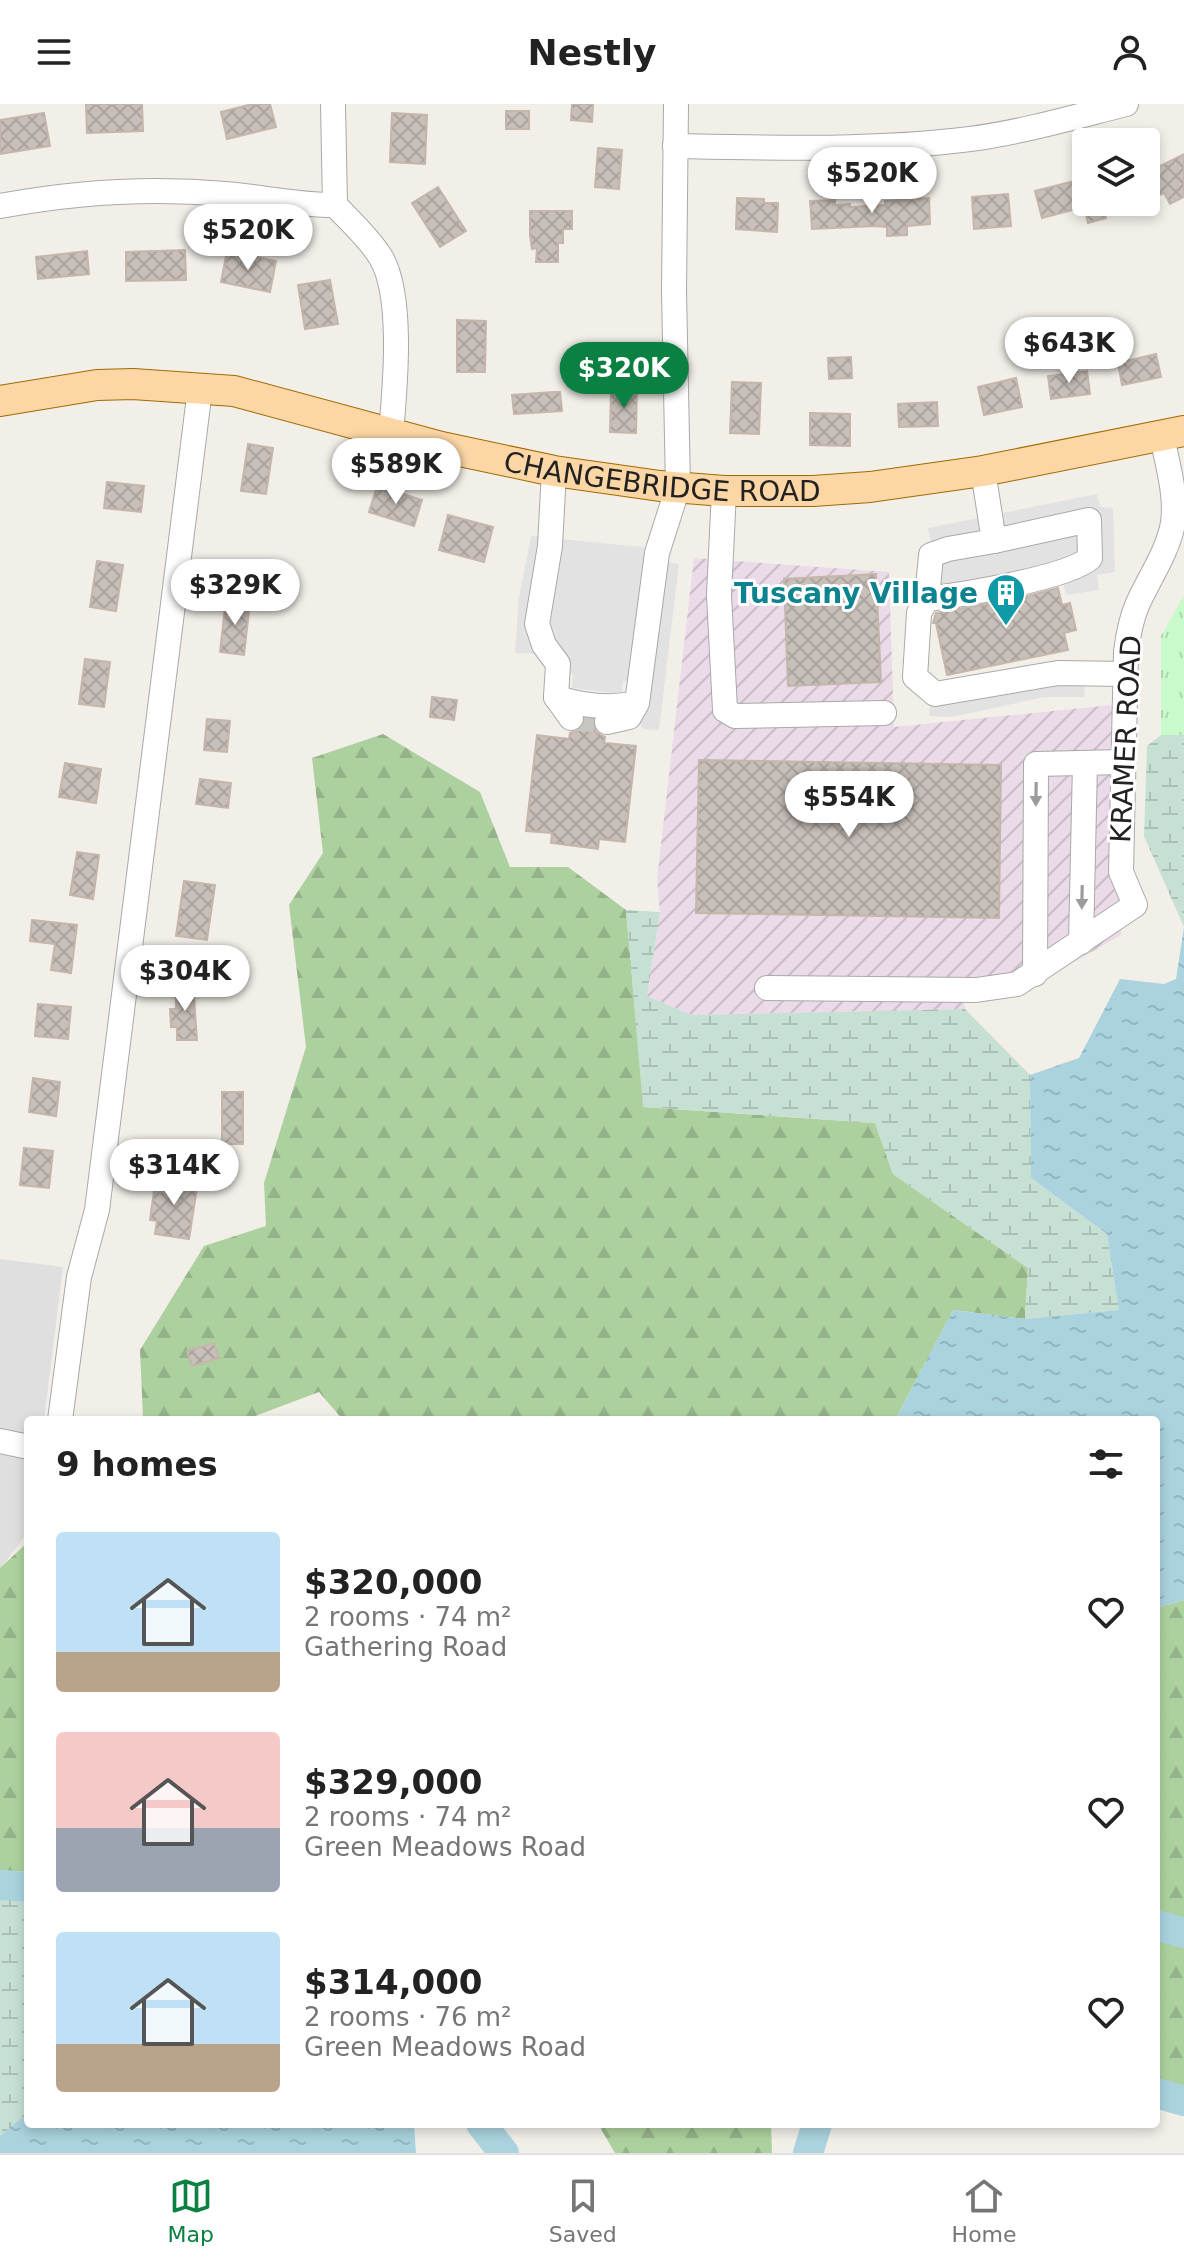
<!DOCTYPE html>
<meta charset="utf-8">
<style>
body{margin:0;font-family:"DejaVu Sans",sans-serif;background:#f2f2f2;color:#222;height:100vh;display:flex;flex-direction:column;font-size:30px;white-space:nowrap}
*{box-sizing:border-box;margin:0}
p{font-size:26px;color:#767676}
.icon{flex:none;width:44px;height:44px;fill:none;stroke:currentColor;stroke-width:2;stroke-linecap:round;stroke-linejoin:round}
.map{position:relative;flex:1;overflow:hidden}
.sheet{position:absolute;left:24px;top:1312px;width:1136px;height:712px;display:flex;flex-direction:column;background:#fff;border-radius:8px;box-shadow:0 4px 12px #0003}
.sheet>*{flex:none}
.controls{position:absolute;left:1072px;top:24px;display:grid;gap:16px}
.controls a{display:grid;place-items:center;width:88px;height:88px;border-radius:8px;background:#fff;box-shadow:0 4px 12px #0003;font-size:40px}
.price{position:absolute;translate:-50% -68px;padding:0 18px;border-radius:28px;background:#fff;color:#222;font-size:26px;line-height:52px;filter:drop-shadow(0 2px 4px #0008)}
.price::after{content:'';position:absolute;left:50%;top:48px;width:24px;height:18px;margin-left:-12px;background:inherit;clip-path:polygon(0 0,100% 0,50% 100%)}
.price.on{background:#0b8043;color:#fff}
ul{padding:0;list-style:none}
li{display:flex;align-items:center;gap:24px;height:200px;padding:0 32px}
li span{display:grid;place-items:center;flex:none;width:224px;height:160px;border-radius:8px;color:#555}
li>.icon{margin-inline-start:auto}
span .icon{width:96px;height:96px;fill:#fffc;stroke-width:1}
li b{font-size:34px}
h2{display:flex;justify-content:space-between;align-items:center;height:96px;padding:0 32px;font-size:34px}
header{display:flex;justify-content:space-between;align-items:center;height:104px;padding:0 32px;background:#fff;font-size:36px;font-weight:700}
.dock{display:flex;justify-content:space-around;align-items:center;height:112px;border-top:2px solid #e0e0e0;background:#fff;font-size:22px;color:#767676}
.dock a{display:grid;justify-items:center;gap:4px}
.dock .on{color:#0b8043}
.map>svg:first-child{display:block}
</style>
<header><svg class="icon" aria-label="menu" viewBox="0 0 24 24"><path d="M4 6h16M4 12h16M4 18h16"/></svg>Nestly<svg class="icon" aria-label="person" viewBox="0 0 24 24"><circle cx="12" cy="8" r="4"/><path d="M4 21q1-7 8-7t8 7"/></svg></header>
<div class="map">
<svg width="1184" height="2049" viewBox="0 0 1184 2049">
<defs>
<pattern id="industrial-furrows" width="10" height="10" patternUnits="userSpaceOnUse" patternTransform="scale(2)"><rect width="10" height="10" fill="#ebdbe8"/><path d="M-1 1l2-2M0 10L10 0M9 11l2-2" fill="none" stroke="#c9bcc7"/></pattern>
<pattern id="forest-firs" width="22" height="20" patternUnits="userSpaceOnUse" patternTransform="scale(2)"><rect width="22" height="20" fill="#add19e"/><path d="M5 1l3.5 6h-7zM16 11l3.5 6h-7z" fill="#95b388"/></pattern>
<pattern id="wetland-marsh" width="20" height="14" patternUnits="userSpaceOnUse" patternTransform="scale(2)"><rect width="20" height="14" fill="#c6e0d4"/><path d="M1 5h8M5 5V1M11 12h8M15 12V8" fill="none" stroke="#aac0b6"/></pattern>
<pattern id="park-tufts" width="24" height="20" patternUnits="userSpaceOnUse" patternTransform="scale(2)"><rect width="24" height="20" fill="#c8facc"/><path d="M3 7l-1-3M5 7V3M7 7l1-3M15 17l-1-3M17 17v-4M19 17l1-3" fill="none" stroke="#acd6af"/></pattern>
<pattern id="water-ripples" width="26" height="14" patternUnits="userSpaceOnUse" patternTransform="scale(2)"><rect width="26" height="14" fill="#aad3df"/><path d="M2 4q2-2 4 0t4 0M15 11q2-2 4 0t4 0" fill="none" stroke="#92b5bf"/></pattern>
<pattern id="building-cross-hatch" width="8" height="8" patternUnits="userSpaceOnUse" patternTransform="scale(2)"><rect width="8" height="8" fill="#c7bfb8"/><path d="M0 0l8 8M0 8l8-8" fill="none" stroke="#aba49e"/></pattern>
</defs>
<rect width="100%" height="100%" fill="#f2efe9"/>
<path fill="#e0dfdf" d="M0,1155L63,1163L44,1316H28V1428L0,1465Z"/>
<path fill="url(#industrial-furrows)" d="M694,454L889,468L894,623L1122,600L1121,831L1025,886L962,885L965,905L691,911L647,892L660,808L657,775Z"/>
<g fill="url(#forest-firs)">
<path d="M383,630L480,688L510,763H568L626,806L644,1003L875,1019L893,1070L1028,1164L1025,1215L953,1206L895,1316H343L319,1288L245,1316H150L143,1313L140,1246L204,1142L266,1122L264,1079L306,943L289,801L323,749L312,654Z"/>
<path d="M28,1438V1768L0,1766V1464Z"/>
<path d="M1184,1496V1988L1156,1985V1504Z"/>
<path d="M598,2020H771L772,2049H615Z"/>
</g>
<g fill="url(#wetland-marsh)">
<path d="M1161,631H1184V823L1144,732L1147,642Z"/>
<path d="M626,806L660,808L647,892L691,911L965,905L1030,971L1031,1074L1107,1130L1119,1206L1025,1215L1028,1164L893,1070L875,1019L643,1003Z"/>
<path d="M0,1766L28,1768V2011L0,2032Z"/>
</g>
<path fill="url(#park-tufts)" d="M1184,491V631H1161V532Z"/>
<g fill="#e2e2e2">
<path d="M1097,390L1100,403L1113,404L1115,468L1097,471L1099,486L1066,491L1062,474L943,501L928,424Z"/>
<path d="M531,432L642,443L664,457L679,460L659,626L643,625L626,596L628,577H623L622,590L572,584L573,570L550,566L539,550L515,549L519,494Z"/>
<path d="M1086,569L1084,593H1044L952,613L929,612L932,587Z"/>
</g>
<g fill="url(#water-ripples)">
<path d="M1184,823V1496L1156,1504V1316H895L953,1206L1025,1215L1119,1206L1107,1130L1031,1074L1030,971L1079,954L1120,875L1164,880L1176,875Z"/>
<path d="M25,2011H28V2020H414L416,2049H0V2032Z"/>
</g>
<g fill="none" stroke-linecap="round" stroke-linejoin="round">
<g stroke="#aad3df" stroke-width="30">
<path d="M0,1781L28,1783"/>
<path d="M1156,1821L1184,1829"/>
<path d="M1156,1989L1184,1997"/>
<path d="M481,2020L504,2049"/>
<path d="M808,2049L817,2020"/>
</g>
</g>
<g fill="url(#building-cross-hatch)" stroke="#c4b6ab" stroke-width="2">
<path d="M86,0H142L143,27L87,29Z"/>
<path d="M252,0H270L276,23L227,35L221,8Z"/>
<path d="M572,0H593L592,18L571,16Z"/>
<rect x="506" y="7" width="23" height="18"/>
<path d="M44,9L50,42L0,50V16Z"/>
<path d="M392,9L427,11L425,60L390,58Z"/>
<path d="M598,44L622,46L619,85L595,83Z"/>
<path d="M1184,50V93L1170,100L1164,89L1146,98V69Z"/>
<path d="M1086,74V98H1102L1106,114L1088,119L1084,103L1042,114L1035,87Z"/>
<path d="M438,83L466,127L440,143L412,99Z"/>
<path d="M1008,90L1011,122L974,125L972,93Z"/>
<path d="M737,94L764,95V99H778L777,128L736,125Z"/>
<path d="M929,94L930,120L907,122V131L887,132V123L875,122L812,125L810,97L835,96V101L850,100V103L885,101V97Z"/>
<path d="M530,107H572V125H563V139H558V158H536L537,144L532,145L530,131Z"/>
<path d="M185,146L186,176L126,177V148Z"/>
<path d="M87,147L89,170L38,175L36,153Z"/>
<path d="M227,147L276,157L270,188L221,178Z"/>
<path d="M330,176L338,220L305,225L298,181Z"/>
<path d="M457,216L486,217L485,268H457Z"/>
<path d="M1156,250L1161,273L1122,281L1118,259Z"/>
<path d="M851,253L852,274L829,275L828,254Z"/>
<path d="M1087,267L1090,290L1051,295L1048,272Z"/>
<path d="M1016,274L1022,303L984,311L978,283Z"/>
<path d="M623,278H637L636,329L610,328L611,289L623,290Z"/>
<path d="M732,278L761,279L759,330L730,329Z"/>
<path d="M554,288H560L562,307L514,310L512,291Z"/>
<path d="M937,298L938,322L899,323L898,300Z"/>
<path d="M810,309L850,310V342L810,341Z"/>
<path d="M248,340L273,344L266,390L241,387Z"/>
<path d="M107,378L144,382L141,408L104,404Z"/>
<path d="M377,382L422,396L414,422L369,408Z"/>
<path d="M448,411L493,423L484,458L439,446Z"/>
<path d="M97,457L123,461L116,507L90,503Z"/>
<path d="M876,470L881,578L788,582L784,475Z"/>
<path d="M1058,484L1062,501L1070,499L1076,526L1064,529L1068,546L947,571L936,519H933L936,509L1016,495Z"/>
<path d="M226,495L250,498L244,551L220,548Z"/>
<path d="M85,555L110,558L104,603L79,600Z"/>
<path d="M432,593L457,596L454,616L430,613Z"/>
<path d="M207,615L230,617L227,648L204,646Z"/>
<path d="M586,616H592L596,628L605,633L604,639L636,642L625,738L599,735L598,745L551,739L552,729L526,727L537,631L569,635L570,629L580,626Z"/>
<path d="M699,656L1001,661L999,814L696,809Z"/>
<path d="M65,659L101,665L96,699L59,693Z"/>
<path d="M200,675L231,679L228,704L196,700Z"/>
<path d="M77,748L99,751L93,795L70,791Z"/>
<path d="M184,777L215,781L207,836L176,832Z"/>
<path d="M32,816L77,821L71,869L51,866L55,840L30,837Z"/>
<path d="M193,879L197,936H177V923H171L170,905H176V880Z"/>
<path d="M38,900L71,903L68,935L35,932Z"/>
<path d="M33,974L60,978L56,1012L29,1008Z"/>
<rect x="222" y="988" width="21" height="52"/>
<path d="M24,1044L53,1047L49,1084L20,1081Z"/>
<path d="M164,1072L198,1077L189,1135L155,1130L157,1117L150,1116L154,1087L161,1088Z"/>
<path d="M214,1239L219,1254L192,1262L187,1247Z"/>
</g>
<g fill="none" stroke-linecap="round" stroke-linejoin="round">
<path stroke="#c8c6c1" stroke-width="24" stroke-dasharray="24 12" stroke-linecap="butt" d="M571,614L607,618"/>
<defs>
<g id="minor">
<path d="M333,0L335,101"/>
<path d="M675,42C771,44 875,47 970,35C1023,28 1074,13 1126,0"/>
<path d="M0,102C75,88 149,83 225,90C263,93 296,101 335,101C350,117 368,133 380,152C404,189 395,284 391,329"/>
<path d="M554,367L550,442L537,520L544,541L558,560L556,593L571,614"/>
<path d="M983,367L994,437L1089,416L1090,454C1068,474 960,491 927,495L919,509L915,573L935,590L1058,569L1126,570"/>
<path d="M724,387L719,491L725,606L735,612L884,609"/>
<path d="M927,495L931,451L948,445L994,437"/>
<path d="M556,593C580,602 612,605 636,599"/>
<path d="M607,618L629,613L637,599L657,449L678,383L674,187L676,0"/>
<path d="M1081,838L1085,659"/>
<path d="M1035,870L1036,660L1123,658"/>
<path d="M767,884L976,886L1017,880L1135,801L1121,768L1126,548C1128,531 1131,515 1138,499C1150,473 1168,447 1173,419C1177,391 1167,359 1162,332"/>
<path d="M60,1316L79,1173L97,1106L200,285"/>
<path d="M0,1337L24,1342L28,1341"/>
</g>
<g id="major">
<path id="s1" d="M0,297L97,281L133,280L234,287L441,343L554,367L660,382L724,387H813L870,383L983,367L1184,327"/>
</g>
</defs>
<use href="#minor" stroke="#a9a9a9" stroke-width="26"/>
<use href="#major" stroke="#a06b00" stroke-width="32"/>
<use href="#minor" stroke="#fff" stroke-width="24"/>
<use href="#major" stroke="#fcd6a4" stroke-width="30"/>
</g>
<defs><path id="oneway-solid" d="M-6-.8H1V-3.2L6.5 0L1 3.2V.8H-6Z" transform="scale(2)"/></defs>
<g fill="#9c9c9c">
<use href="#oneway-solid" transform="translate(1036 690) rotate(91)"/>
<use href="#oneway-solid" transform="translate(1082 793) rotate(91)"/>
</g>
<defs>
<symbol id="building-pin" viewBox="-11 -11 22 30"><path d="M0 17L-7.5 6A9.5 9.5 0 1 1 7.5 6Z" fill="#0f9aa8" stroke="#fff"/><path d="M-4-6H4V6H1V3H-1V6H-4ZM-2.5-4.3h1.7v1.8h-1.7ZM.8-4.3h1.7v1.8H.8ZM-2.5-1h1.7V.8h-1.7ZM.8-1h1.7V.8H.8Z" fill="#fff"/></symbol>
</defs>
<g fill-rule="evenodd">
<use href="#building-pin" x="984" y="467" width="44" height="60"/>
</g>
<g text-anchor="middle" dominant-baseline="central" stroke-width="6" stroke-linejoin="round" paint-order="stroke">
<g font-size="28" fill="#222" stroke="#fff">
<text stroke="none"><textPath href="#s1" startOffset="674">CHANGEBRIDGE ROAD</textPath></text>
<text transform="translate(1126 635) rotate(-87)">KRAMER ROAD</text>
</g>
<g font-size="28" font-weight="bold" fill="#0d838f" stroke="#fff" text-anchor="end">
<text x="978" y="489">Tuscany Village</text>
</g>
</g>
</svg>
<div class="controls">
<a><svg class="icon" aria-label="layers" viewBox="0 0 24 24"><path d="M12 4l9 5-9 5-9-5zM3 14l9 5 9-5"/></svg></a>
</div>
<b class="price" style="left:872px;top:111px">$520K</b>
<b class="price" style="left:248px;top:168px">$520K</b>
<b class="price" style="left:1069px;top:281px">$643K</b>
<b class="price on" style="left:624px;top:306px">$320K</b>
<b class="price" style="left:396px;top:402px">$589K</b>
<b class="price" style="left:235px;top:523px">$329K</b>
<b class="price" style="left:849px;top:735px">$554K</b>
<b class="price" style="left:185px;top:909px">$304K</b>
<b class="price" style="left:174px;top:1103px">$314K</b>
<section class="sheet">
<h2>9 homes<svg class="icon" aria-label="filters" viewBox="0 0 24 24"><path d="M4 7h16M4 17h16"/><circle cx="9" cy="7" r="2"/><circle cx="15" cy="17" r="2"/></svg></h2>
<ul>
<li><span style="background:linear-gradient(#bfe0f5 75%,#b9a48a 0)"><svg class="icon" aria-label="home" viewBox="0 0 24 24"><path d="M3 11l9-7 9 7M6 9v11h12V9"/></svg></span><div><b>$320,000</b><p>2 rooms · 74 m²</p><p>Gathering Road</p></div><svg class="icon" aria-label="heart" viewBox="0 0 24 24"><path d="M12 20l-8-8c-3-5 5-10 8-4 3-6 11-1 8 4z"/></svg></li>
<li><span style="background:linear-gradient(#f6c9c9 60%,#9aa5b1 0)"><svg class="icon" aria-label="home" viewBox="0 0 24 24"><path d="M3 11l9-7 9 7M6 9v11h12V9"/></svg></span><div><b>$329,000</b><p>2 rooms · 74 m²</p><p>Green Meadows Road</p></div><svg class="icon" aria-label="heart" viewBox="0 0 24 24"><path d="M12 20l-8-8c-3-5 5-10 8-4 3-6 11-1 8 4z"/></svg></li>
<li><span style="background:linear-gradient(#bfe0f5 70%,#b9a48a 0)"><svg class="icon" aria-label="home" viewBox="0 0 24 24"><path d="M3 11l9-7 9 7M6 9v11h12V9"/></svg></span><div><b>$314,000</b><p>2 rooms · 76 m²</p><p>Green Meadows Road</p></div><svg class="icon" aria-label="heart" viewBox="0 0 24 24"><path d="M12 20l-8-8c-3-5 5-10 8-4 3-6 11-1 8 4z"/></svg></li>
</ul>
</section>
</div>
<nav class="dock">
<a class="on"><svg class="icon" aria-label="map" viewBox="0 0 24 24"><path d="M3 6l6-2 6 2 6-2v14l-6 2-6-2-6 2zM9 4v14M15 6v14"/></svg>Map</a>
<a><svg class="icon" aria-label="saved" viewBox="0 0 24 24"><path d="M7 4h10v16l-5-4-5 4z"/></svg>Saved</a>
<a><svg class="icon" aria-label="home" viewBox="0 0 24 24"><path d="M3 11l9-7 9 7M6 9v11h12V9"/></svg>Home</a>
</nav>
